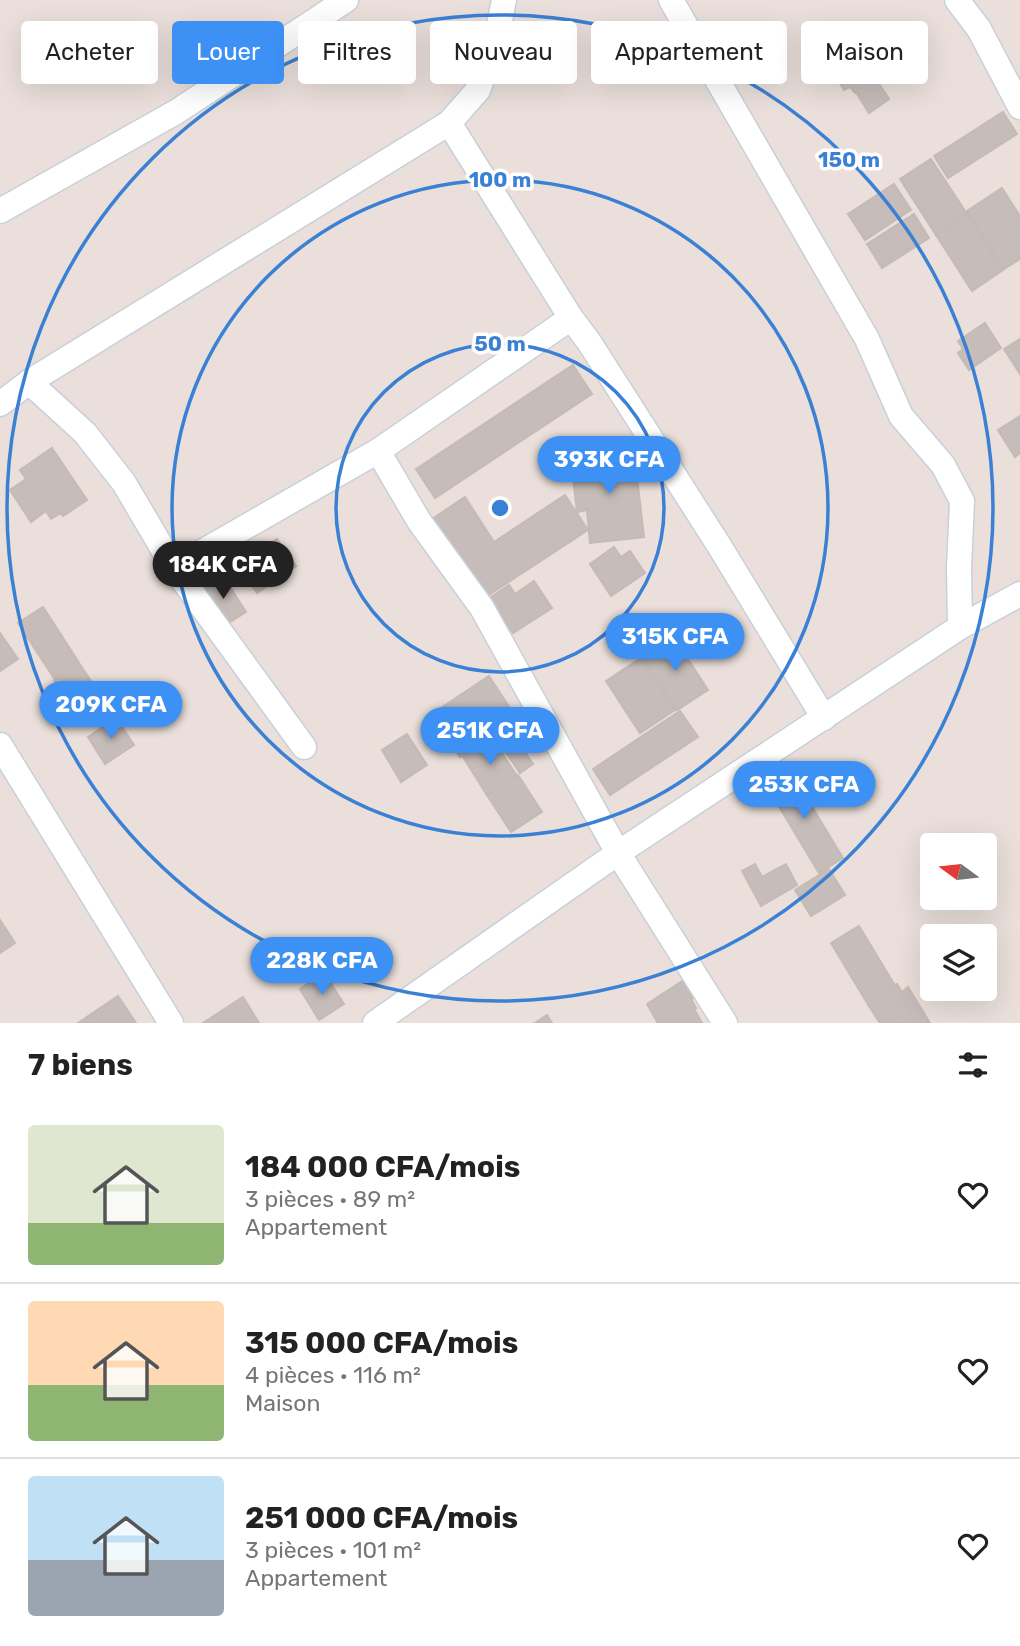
<!DOCTYPE html>
<html lang="fr">
<meta charset="utf-8">
<style>
body{margin:0;font-family:Rubik,sans-serif;background:#f6f6f6;color:#222;height:100vh;display:flex;flex-direction:column;font-size:26px;white-space:nowrap}
*{box-sizing:border-box;margin:0}
p{font-size:23px;color:#767676}
.icon{flex:none;width:38px;height:38px;fill:none;stroke:currentColor;stroke-width:2;stroke-linecap:round;stroke-linejoin:round}
.map{position:relative;height:1023px;overflow:hidden}
.panel{display:flex;flex-direction:column;background:#fff;flex:1}
.panel>*{flex:none}
.guide{position:absolute;left:21px;top:21px;width:978px;height:63px;display:flex;gap:14px}
.needle{width:46px;rotate:285deg}
.buttons{position:absolute;left:920px;top:833px;display:grid;gap:14px}
.buttons a{display:grid;place-items:center;width:77px;height:77px;border-radius:7px;background:#fff;box-shadow:0 7px 28px #0002;font-size:35px}
.price{position:absolute;translate:-50% -60px;padding:0 16px;border-radius:24px;background:#3d90f4;color:#fff;font-size:23px;line-height:46px;filter:drop-shadow(0 2px 4px #0008)}
.price::after{content:'';position:absolute;left:50%;top:42px;width:21px;height:16px;margin-left:-10px;background:inherit;clip-path:polygon(0 0,100% 0,50% 100%)}
.price.active{background:#222;color:#fff}
ul{padding:0;list-style:none}
li{display:flex;align-items:center;gap:21px;height:175px;padding:0 28px}
li+li{border-top:2px solid #e0e0e0}
li span{display:grid;place-items:center;flex:none;width:196px;height:140px;border-radius:7px;color:#555}
li>.icon{margin-inline-start:auto}
span .icon{width:84px;height:84px;fill:#fffc;stroke-width:1}
li b{font-size:30px}
h2{display:flex;justify-content:space-between;align-items:center;height:84px;padding:0 28px;font-size:30px}
.chip{padding:0 24px;border-radius:7px;background:#fff;box-shadow:0 7px 28px #0002;font-size:24px;line-height:63px}
.chip.active{background:#3d90f4;color:#fff}
.map>svg:first-child{display:block}
</style>
<div class="map">
<svg width="1020" height="1023" viewBox="0 0 1020 1023">
<rect width="100%" height="100%" fill="#eadfda"/>
<g fill="#c6bdba" stroke="#c5bab4" stroke-width="2">
<path d="M853,43L876,79L855,93L850,87L844,90L826,61Z"/>
<path d="M876,79L889,99L869,113L856,92Z"/>
<path d="M1003,112L1017,134L948,178L934,156Z"/>
<path d="M931,159L967,214L936,235L900,179Z"/>
<path d="M894,184L911,210L865,240L848,214Z"/>
<path d="M1002,188L1020,216V259L1004,269L967,211Z"/>
<path d="M914,214L929,238L882,268L867,244Z"/>
<path d="M967,214L1003,270L972,291L936,235Z"/>
<path d="M985,323L1001,348L969,370L958,353L963,349L958,341Z"/>
<path d="M1020,339V374L1004,349Z"/>
<path d="M573,365L592,394L435,498L416,469Z"/>
<path d="M1020,416V453L1015,457L998,430Z"/>
<path d="M52,448L87,500L63,516L61,513L51,519L46,511L31,522L10,490L26,479L20,470Z"/>
<path d="M634,452L644,537L590,543L587,510L577,512L571,459Z"/>
<path d="M565,495L588,530L484,598L432,519L465,497L494,542Z"/>
<path d="M277,539L296,566L257,593L238,566Z"/>
<path d="M614,547L621,557L630,551L645,573L611,596L590,564Z"/>
<path d="M223,576L246,612L224,626L201,591Z"/>
<path d="M534,581L552,608L513,633L498,610L493,614L485,601L509,585L515,594Z"/>
<path d="M43,607L78,661L54,678L18,623Z"/>
<path d="M0,633L18,659L0,671Z"/>
<path d="M673,636L708,690L677,710L642,657Z"/>
<path d="M641,658L675,710L640,733L606,681Z"/>
<path d="M79,663L101,696L76,713L54,680Z"/>
<path d="M489,676L517,719L460,757L432,714Z"/>
<path d="M680,711L698,737L610,795L593,769Z"/>
<path d="M116,718L134,745L105,764L88,737Z"/>
<path d="M525,733L532,743L523,749L533,764L520,773L505,751L518,742L516,739Z"/>
<path d="M407,734L427,765L401,782L382,750Z"/>
<path d="M492,738L517,776L487,795L463,757Z"/>
<path d="M789,769L843,858L819,873L765,783Z"/>
<path d="M518,775L542,812L511,832L487,795Z"/>
<path d="M755,864L762,877L786,864L797,885L761,906L742,871Z"/>
<path d="M829,869L845,895L811,916L795,890Z"/>
<path d="M0,920L15,943L0,953Z"/>
<path d="M859,926L894,984L866,1001L831,943Z"/>
<path d="M324,973L344,1004L319,1020L300,989Z"/>
<path d="M684,980L695,997L691,999L696,1008L694,1009L702,1023H658L647,1004Z"/>
<path d="M897,984L902,992L908,987L930,1023H880L867,1003Z"/>
<path d="M118,996L136,1023H78Z"/>
<path d="M243,997L259,1023H203Z"/>
<path d="M547,1015L552,1023H535Z"/>
</g>
<g fill="none" stroke-linecap="round" stroke-linejoin="round">
<defs>
<g id="street">
<path d="M671,0L867,339L901,416L943,465L962,501L959,568L960,627"/>
<path d="M957,0L979,29L1020,107"/>
<path d="M449,123L571,318L589,342L720,547L824,718"/>
<path d="M0,211L176,112L346,0"/>
<path d="M571,318L378,451L419,521L482,608L618,853L725,1023"/>
<path d="M29,382L449,123L478,90L495,45L504,0"/>
<path d="M0,404L29,382L85,433L124,483L174,568L304,747"/>
<path d="M174,568L378,451"/>
<path d="M0,745L171,1023"/>
<path d="M375,1023L618,853L960,627L1020,594"/>
</g>
</defs>
<use href="#street" stroke="#c8d0da" stroke-width="27"/>
<use href="#street" stroke="#fff" stroke-width="24"/>
</g>
<g fill="none" stroke="#3a80d5" stroke-width="3.5">
<circle cx="500" cy="508" r="164"/>
<circle cx="500" cy="508" r="328"/>
<circle cx="500" cy="508" r="493"/>
</g>
<circle cx="500" cy="508" r="10" fill="#3a80d5" stroke="#fff" stroke-width="3.5"/>
<g font-size="21" text-anchor="middle" font-weight="bold" fill="#3a80d5" stroke="#fff" stroke-width="7" stroke-linejoin="round" paint-order="stroke">
<text x="849" y="167">150 m</text>
<text x="500" y="187">100 m</text>
<text x="500" y="351">50 m</text>
</g>
</svg>
<div class="buttons">
<a><svg class="needle" viewBox="-14 -14 28 28"><path d="M0-13l5 13h-10z" fill="#e53935"/><path d="M0 13l5-13h-10z" fill="#767676"/></svg></a>
<a><svg class="icon" aria-label="layers" viewBox="0 0 24 24"><path d="M12 4l9 5-9 5-9-5zM3 14l9 5 9-5"/></svg></a>
</div>
<b class="price" style="left:609px;top:496px">393K CFA</b>
<b class="price active" style="left:223px;top:601px">184K CFA</b>
<b class="price" style="left:675px;top:673px">315K CFA</b>
<b class="price" style="left:111px;top:741px">209K CFA</b>
<b class="price" style="left:490px;top:767px">251K CFA</b>
<b class="price" style="left:804px;top:821px">253K CFA</b>
<b class="price" style="left:322px;top:997px">228K CFA</b>
<div class="guide">
<a class="chip">Acheter</a>
<a class="chip active">Louer</a>
<a class="chip">Filtres</a>
<a class="chip">Nouveau</a>
<a class="chip">Appartement</a>
<a class="chip">Maison</a>
</div>
</div>
<section class="panel">
<h2>7 biens<svg class="icon" aria-label="filters" viewBox="0 0 24 24"><path d="M4 7h16M4 17h16"/><circle cx="9" cy="7" r="2"/><circle cx="15" cy="17" r="2"/></svg></h2>
<ul>
<li><span style="background:linear-gradient(#dfe7d0 70%,#8fb573 0)"><svg class="icon" aria-label="home" viewBox="0 0 24 24"><path d="M3 11l9-7 9 7M6 9v11h12V9"/></svg></span><div><b>184 000 CFA/mois</b><p>3 pièces · 89 m²</p><p>Appartement</p></div><svg class="icon" aria-label="heart" viewBox="0 0 24 24"><path d="M12 20l-8-8c-3-5 5-10 8-4 3-6 11-1 8 4z"/></svg></li>
<li><span style="background:linear-gradient(#ffd9b3 60%,#8fb573 0)"><svg class="icon" aria-label="home" viewBox="0 0 24 24"><path d="M3 11l9-7 9 7M6 9v11h12V9"/></svg></span><div><b>315 000 CFA/mois</b><p>4 pièces · 116 m²</p><p>Maison</p></div><svg class="icon" aria-label="heart" viewBox="0 0 24 24"><path d="M12 20l-8-8c-3-5 5-10 8-4 3-6 11-1 8 4z"/></svg></li>
<li><span style="background:linear-gradient(#bfe0f5 60%,#9aa5b1 0)"><svg class="icon" aria-label="home" viewBox="0 0 24 24"><path d="M3 11l9-7 9 7M6 9v11h12V9"/></svg></span><div><b>251 000 CFA/mois</b><p>3 pièces · 101 m²</p><p>Appartement</p></div><svg class="icon" aria-label="heart" viewBox="0 0 24 24"><path d="M12 20l-8-8c-3-5 5-10 8-4 3-6 11-1 8 4z"/></svg></li>
</ul>
</section>
